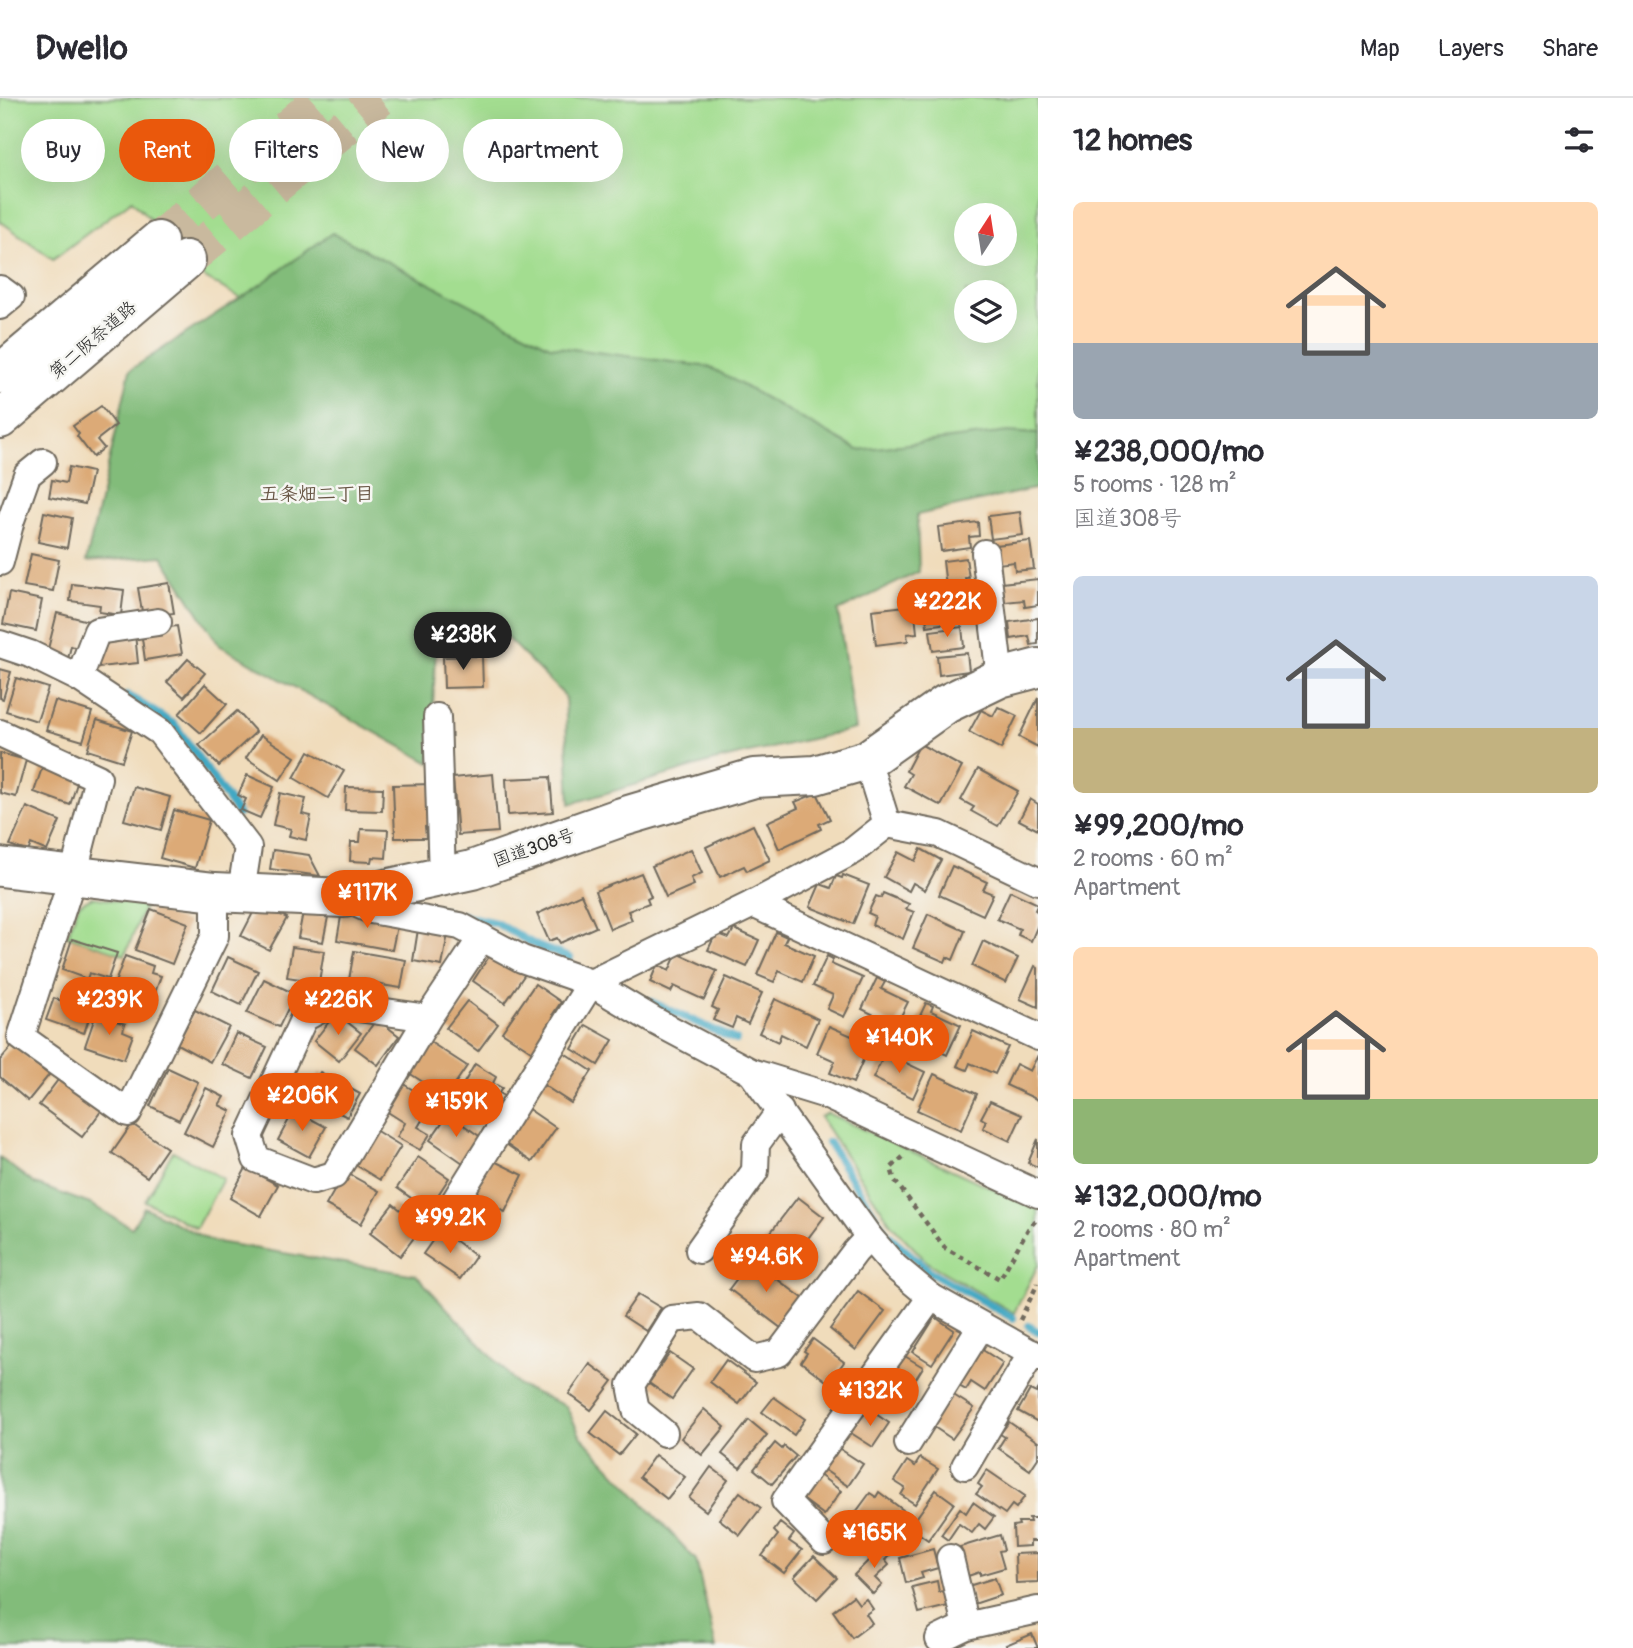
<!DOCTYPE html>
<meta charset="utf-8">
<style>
body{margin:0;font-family:Pangolin,"Klee One",sans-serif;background:#f7f7f7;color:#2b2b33;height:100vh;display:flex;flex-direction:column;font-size:26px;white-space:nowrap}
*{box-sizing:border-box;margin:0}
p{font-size:23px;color:#7c7c81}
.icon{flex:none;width:38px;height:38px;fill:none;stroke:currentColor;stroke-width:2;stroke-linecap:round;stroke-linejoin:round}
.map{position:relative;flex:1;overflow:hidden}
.sheet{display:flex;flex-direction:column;background:#fff;width:595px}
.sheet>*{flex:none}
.hud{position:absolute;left:21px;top:21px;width:665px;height:63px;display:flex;gap:14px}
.needle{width:46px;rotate:12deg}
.fabs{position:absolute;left:954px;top:105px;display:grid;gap:14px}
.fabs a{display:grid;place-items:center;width:63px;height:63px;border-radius:50%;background:#fff;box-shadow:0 7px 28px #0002;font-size:35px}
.price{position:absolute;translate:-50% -60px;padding:0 16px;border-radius:24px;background:#ea580c;color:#fff;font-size:23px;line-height:46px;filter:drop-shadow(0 2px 4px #0008)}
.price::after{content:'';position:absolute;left:50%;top:42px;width:21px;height:16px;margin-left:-10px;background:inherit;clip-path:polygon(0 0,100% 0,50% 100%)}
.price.active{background:#222;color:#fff}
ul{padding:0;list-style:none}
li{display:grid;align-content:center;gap:14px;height:371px;padding:0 35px}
li span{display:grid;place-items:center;height:217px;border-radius:10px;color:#555}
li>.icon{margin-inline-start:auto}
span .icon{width:126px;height:126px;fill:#fffc;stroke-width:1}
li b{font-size:30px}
h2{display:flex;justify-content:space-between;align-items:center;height:84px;padding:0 35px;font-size:30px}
.pill{padding:0 24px;border-radius:32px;background:#fff;box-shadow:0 7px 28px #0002;font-size:24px;line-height:63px}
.pill.active{background:#ea580c;color:#fff}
header{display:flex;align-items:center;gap:42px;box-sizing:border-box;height:98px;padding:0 35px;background:#fff;border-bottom:2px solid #e1e1e2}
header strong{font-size:33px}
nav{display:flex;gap:38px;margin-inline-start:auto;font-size:24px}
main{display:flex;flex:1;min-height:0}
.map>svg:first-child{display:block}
</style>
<header>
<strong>Dwello</strong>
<nav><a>Map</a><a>Layers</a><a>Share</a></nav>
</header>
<main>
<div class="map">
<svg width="1038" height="1550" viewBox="0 0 1038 1550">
<rect width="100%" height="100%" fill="#f6f6f2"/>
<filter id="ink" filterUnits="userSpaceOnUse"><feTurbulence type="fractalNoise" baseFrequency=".0143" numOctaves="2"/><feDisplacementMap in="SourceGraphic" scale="14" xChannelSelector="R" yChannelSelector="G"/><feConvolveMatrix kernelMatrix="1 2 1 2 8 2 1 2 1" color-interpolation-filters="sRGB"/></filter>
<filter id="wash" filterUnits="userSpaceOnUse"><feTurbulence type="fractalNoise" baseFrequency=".00686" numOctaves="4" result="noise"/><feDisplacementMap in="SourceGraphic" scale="28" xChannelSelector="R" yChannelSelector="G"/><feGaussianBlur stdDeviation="1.57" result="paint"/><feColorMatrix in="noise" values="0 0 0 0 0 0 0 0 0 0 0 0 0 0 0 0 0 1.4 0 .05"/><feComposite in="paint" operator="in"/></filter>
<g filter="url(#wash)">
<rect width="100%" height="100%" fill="#f0dcbb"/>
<g fill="#a3dd90" stroke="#67845e" stroke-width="2" fill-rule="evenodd">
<path d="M0,0H1038V377L875,409L325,247L205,180L132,102L53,161L0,123ZM966,117H1004V156H966ZM966,194H1004V233H966Z"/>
<path d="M92,799L145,807L125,857L67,838L79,806Z"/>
<path d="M827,1015L1038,1111V1167L1014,1215L928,1165L891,1126L820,1019Z"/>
<path d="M173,1053L223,1081L196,1130L145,1103Z"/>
</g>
<g fill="#82bc7a" stroke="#567452" stroke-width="2">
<path d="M332,135L550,248L710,269L858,352L1008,334L1038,336V390L917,417L919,474L838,513L855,631L714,663L570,706L565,598L493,526L437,530L430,665L219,547L162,458L86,464L130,272L260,187Z"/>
<path d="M0,1060L35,1086L90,1106L132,1130L144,1109L211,1143L416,1177L519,1288L566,1308L580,1337L696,1462L716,1550H0Z"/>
</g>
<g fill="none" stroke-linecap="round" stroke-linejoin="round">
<g stroke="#43a8c3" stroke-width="8">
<path d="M127,597L175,627L238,716"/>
<path d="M408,804L443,812"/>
<path d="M462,817L496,825L537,848L570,860"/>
<path d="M649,903L736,942"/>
<path d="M828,1044L886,1135L929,1173L1013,1220"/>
<path d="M1029,1228L1038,1234"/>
</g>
</g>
<g id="blocks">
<g fill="#dcaa77">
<path d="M101,308L116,327L97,342L104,350L93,359L77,338L79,336L73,328Z"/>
<path d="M69,369L92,374L85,406L49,399L52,382L66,385Z"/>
<path d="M44,414L72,420L67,450L38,444Z"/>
<path d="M1020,414L1023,437L991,441L988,418Z"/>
<path d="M978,424L979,438L969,439L970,449L941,453L938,429Z"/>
<path d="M1030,443L1034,471L1015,473L1014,464L998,466L996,447Z"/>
<path d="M31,456L59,462L53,493L24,488Z"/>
<path d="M966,460L969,480H965L967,494L947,497L943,463Z"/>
<path d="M1038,481V507L1025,509L1024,502L1005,504L1002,485Z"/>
<path d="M169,485L174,515L143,519L138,490Z"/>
<path d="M72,486L124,492L121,517L99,514L100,507L70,503Z"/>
<path d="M9,495L42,502L36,533L3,526Z"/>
<path d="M944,502L945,508L960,507L962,523L927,528L925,504Z"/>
<path d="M914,507L917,535L907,536L908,543L876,547L872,512Z"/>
<path d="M57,515L88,523L81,551L71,548L68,561L47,555Z"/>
<path d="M1038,520V546L1031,547L1029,538L1011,541L1009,524Z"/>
<path d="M177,528L182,556L145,562L141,533Z"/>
<path d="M962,529L964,549L933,553L930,533Z"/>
<path d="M135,536L138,565L99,569L97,547L107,546L106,539Z"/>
<path d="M967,555L969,573L939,577L937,558Z"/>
<path d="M482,558L483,589L444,590L443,559Z"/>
<path d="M188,561L205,575L184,599L167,584Z"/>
<path d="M0,571L11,574L3,601L0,600Z"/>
<path d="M16,580L48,590L37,623L6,613Z"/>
<path d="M205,586L227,606L201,635L179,616Z"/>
<path d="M1038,600V649L1019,639Z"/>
<path d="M55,603L92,614L83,643L46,632Z"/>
<path d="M998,609L1017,618L1001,651L969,634L981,612L993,618Z"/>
<path d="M237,613L256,634L219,668L199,647Z"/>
<path d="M97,622L132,633L122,663L87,652Z"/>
<path d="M261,637L295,659L280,682L246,660Z"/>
<path d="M920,646L962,669L941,708L904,688L911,676L906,673Z"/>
<path d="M309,653L344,673L328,700L294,680Z"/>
<path d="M0,655L26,662L16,699L0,695Z"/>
<path d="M43,667L79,679L70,707L34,694Z"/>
<path d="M978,671L1018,693L998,728L971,713L974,709L961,702Z"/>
<path d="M493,676L498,734L458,737L453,680Z"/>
<path d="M247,677L274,689L260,720L241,712L246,701L238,697Z"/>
<path d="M550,679L553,714L508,717L506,681Z"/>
<path d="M434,686L435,728L425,729L426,740H395L393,687Z"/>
<path d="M134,689L170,699L161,732L124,722Z"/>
<path d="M346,689L383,690L382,713L345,712Z"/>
<path d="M280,695L306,701L302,716L311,718L306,742L289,738L291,731L273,727Z"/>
<path d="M817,695L830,721L819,726L821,731L779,751L767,724L798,710L795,704Z"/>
<path d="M1030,701L1038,706V732L1019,722Z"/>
<path d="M27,709L60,723L47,753L31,746L28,754L10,747Z"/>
<path d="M174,712L209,722L195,770L160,760Z"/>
<path d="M753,727L770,762L747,773L744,768L720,779L706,749Z"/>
<path d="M361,731L388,732L386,760L372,759L371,764L350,763L351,744H360Z"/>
<path d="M691,751L702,775L691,780L694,787L666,799L652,768Z"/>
<path d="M921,751L941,762L925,792L913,785L909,793L884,779L898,754L915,763Z"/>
<path d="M273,752L309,757L320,778L270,771Z"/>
<path d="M952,768L987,784L983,792L993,796L983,817L939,797Z"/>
<path d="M641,775L651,798L647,800L649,805L628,813L632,822L610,831L595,793Z"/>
<path d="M843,777L869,787L853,826L810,809L820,786L831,790L836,778L842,780Z"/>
<path d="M1010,793L1038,806L1035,812L1038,814V827L1031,843L1018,837L1020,831L997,821Z"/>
<path d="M883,795L909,806L906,811L914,814L903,841L872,827L875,818L868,815L876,798L881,800Z"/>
<path d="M581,796L596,829L560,845L557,840L549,843L537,816Z"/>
<path d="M258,805L287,820L269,852L241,838Z"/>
<path d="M151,811L188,825L172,866L135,852Z"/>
<path d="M342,813L398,823L392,852L337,842Z"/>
<path d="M303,814L328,819L323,844L298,840Z"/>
<path d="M928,816L965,833L953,862L947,859L945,864L913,850Z"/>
<path d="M419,825L449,830L442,868L413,863Z"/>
<path d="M734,831L759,842L747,869L708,852L716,835L729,840Z"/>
<path d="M776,834L787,839L784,845L814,858L803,884L779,873L774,884L757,877Z"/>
<path d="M72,841L117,855L108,881L89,875L87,881L62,872Z"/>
<path d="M983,843L1018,860L1006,885L972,868Z"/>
<path d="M292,849L324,853L319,884L287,879Z"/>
<path d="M354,853L406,862L401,890L349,882Z"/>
<path d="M492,854L525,876L505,905L473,883Z"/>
<path d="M677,855L717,873L704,902L674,888L671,894L650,884L657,867L669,873Z"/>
<path d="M125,858L153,868L151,875L161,878L152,903L113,890Z"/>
<path d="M827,858L833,861L831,866L863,880L844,919L827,911L833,897L813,888Z"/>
<path d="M228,859L258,873L241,907L212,893Z"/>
<path d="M1035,868L1038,870V909L1020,901Z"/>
<path d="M726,879L762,895L748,926L736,920L732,930L713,922L718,912L712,909Z"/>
<path d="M877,880L885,884L881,891L908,904L896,928L862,911Z"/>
<path d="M264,881L295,896L279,929L247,915Z"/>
<path d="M535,886L561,904L553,916L558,920L534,955L502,934Z"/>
<path d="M68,894L95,903L84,935L46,922L54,900L64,904Z"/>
<path d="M775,901L818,921L806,948L781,936L778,944L759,935Z"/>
<path d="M467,903L498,926L478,953L446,930Z"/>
<path d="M926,905L933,908L931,913L961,927L947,957L910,939Z"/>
<path d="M195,912L229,929L210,964L177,946Z"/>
<path d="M336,915L361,935L339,963L314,943Z"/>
<path d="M96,916L125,926L123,933L133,937L124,961L85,948Z"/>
<path d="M377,921L399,938L378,967L355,950Z"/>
<path d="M586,927L613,942L598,967L572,951Z"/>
<path d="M829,928L870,946L853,985L830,975L835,963L817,955Z"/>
<path d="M973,933L1008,949L995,976L970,965L967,972L957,968Z"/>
<path d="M236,935L267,949L252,980L222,966Z"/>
<path d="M427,942L467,968L446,999L406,973Z"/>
<path d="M13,947L49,977L28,1003L0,979V962Z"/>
<path d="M563,954L592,973L571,1005L542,986Z"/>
<path d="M885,955L925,974L913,1000L873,980Z"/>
<path d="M1038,957V1002L1006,987L1016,966L1030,973Z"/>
<path d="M475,966L496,979L493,985L502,990L499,995L505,999L494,1018L457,997Z"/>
<path d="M168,970L198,984L179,1022L150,1008Z"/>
<path d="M320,974L360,996L347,1019L332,1011L338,1001L328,996L323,1006L307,998Z"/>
<path d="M934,976L977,996L961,1032L917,1012Z"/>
<path d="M61,978L104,1009L82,1039L39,1007Z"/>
<path d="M400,984L433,1004L418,1029L430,1036L420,1052L397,1039L405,1025L383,1011Z"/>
<path d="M206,990L224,999L219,1007L231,1013L213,1049L184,1034Z"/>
<path d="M990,1003L1022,1017L1010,1043L983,1030L986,1023L981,1020Z"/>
<path d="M527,1010L556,1030L532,1064L503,1044Z"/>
<path d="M294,1012L326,1029L309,1059L278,1042Z"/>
<path d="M448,1016L482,1040L463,1065L430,1042Z"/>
<path d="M132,1026L167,1050L147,1079L112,1055Z"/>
<path d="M370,1029L401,1048L380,1082L349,1063Z"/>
<path d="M1038,1041V1069L1028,1065Z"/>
<path d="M418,1059L449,1080L428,1112L397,1090Z"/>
<path d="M490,1061L523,1077L505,1114L472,1099Z"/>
<path d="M246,1070L278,1087L261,1118L230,1100Z"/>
<path d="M345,1074L379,1093L361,1126L326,1107Z"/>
<path d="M798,1099L824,1119L784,1172L757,1152Z"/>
<path d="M393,1106L422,1129L400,1158L370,1135Z"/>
<path d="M440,1132L476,1158L460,1181L423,1156Z"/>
<path d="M751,1162L804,1201L781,1230L729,1191Z"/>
<path d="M858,1193L885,1213L856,1252L830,1231Z"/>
<path d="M638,1196L661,1210L646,1233L623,1218Z"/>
<path d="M935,1219L954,1232L932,1266L913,1254Z"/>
<path d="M813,1241L844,1264L829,1285L801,1264L807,1255L804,1253Z"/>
<path d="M978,1249L1003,1265L985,1293L971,1284L966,1292L955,1286Z"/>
<path d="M670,1255L693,1271L672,1301L649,1285Z"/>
<path d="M903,1257L923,1269L902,1303L883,1291Z"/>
<path d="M726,1262L756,1284L739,1306L710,1284Z"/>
<path d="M590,1266L613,1283L591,1312L569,1296Z"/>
<path d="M1030,1292L1036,1295L1038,1292V1324L1018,1313Z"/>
<path d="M952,1296L974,1310L952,1341L931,1327Z"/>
<path d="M774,1299L805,1321L794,1337L762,1314Z"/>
<path d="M867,1310L889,1325L873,1349L851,1335Z"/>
<path d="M704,1311L725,1329L702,1357L681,1340Z"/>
<path d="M607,1313L636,1336L619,1357L590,1335Z"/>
<path d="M749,1322L767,1337L740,1370L722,1356Z"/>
<path d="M1009,1324L1038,1344V1360L1030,1372L998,1350L1005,1339L1000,1336Z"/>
<path d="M775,1345L782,1351L784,1348L796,1358L772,1386L754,1371Z"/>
<path d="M837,1349L863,1366L848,1388L823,1371Z"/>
<path d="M655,1357L685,1379L667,1401L639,1379Z"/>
<path d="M920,1360L938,1371L915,1406L901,1397L905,1390L894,1383L907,1363L915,1368Z"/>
<path d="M711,1369L728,1382L706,1413L689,1400Z"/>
<path d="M987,1372L1025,1398L1016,1410L1012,1407L1005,1416L976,1396L982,1389L978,1386Z"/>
<path d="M818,1376L841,1393L824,1417L800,1399Z"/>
<path d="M936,1392L954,1405L928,1442L910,1429Z"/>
<path d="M740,1394L761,1410L740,1437L719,1421Z"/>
<path d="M879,1394L903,1412L886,1435L856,1414L870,1395L876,1399Z"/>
<path d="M973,1404L994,1419L985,1431L979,1426L972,1435L959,1426L948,1442L941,1437L960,1410L966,1415Z"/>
<path d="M1029,1420H1038V1443H1030V1448L1014,1449L1013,1428L1019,1427L1018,1424H1030Z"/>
<path d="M848,1424L871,1441L858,1458L835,1440Z"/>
<path d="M780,1425L794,1436L789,1443L802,1452L784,1475L762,1458L778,1437L774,1433Z"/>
<path d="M1000,1437L1004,1452L999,1453L1004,1470L980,1477V1474L965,1479L957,1450Z"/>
<path d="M884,1447L892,1455L885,1462L889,1467L875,1480L882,1487L873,1496L854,1477Z"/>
<path d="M933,1451L938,1470L921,1475L923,1480L906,1485L900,1460Z"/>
<path d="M1038,1455V1484L1016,1485L1015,1456Z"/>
<path d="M814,1458L837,1480L817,1501L794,1479Z"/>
<path d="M995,1480L1001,1497L974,1506L968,1488Z"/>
<path d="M937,1483L939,1494L944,1493L948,1508L919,1515L912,1489Z"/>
<path d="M853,1498L859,1506L866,1501L873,1511L866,1516L872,1525L852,1540L833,1513Z"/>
<path d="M1032,1536L1038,1550H1008L1006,1547Z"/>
</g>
</g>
</g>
<g filter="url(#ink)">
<use href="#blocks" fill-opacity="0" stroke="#70695d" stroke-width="2"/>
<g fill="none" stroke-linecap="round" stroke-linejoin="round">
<g stroke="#c9b99e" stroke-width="38" stroke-dasharray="38 19" stroke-linecap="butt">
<path d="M158,143L323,0"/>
<path d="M186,162L379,0"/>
</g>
<defs>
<g id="minor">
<path d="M0,191L11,199L0,208"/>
<path d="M985,455L1000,580"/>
<path d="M0,464L11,422L27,377L43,364"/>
<path d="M0,546L30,556L79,580L160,634L248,749L241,794"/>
<path d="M79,580L97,533L158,524"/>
<path d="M437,619L442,779"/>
<path d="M0,635L98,680L73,778L21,939L128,1015L215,838V794"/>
<path d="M867,662L887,726L939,736L1038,783"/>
<path d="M344,800L371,812L460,828L522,861L591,885L653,922L751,974L823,996L1038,1096"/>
<path d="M753,806L1038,939"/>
<path d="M428,920L330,906L304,920L249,1038L256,1061L313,1083L334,1077L428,920L482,839"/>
<path d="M751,974L869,1139L895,1169L931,1199L1038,1259"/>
<path d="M445,1119L591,885L753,806L853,753L887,726"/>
<path d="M699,1152L755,1073L756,1046L780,1013"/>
<path d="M664,1335L636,1312L631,1287L672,1221L699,1218L754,1261L779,1255L855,1154L869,1139"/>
<path d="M908,1345L981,1228"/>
<path d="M965,1368L1032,1255"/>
<path d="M824,1443L785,1403L931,1199"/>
<path d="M950,1460L966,1528"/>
<path d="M939,1541L966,1528L1038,1512"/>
</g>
<g id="highway">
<path d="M0,276L158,143"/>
<path d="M0,321L186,162"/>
<path d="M0,769L215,794L344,800L472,772L622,719L754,680L815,677L867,662L946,606L1000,580L1038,570"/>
</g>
</defs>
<use href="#minor" stroke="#70695d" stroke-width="30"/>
<use href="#highway" stroke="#70695d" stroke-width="42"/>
<g stroke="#70695d" stroke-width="4.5" stroke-dasharray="5 5" stroke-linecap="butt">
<path d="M903,1059L891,1070L895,1083L945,1150L1000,1181L1028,1131L1037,1121"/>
<path d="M1020,1222L1038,1185"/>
</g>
<use href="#minor" stroke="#fff" stroke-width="26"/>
<use href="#highway" stroke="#fff" stroke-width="38"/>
</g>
</g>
<g text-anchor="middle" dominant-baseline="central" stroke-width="5" stroke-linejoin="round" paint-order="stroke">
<g font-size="18" fill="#2b2b2b" stroke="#f6f6f2">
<text transform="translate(93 242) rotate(-41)">第二阪奈道路</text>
<text transform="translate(534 750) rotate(-19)">国道308号</text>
</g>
<g font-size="19" font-weight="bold" fill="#695746" stroke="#f6f6f2">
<text x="317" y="396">五条畑二丁目</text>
</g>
</g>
</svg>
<div class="fabs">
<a><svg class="needle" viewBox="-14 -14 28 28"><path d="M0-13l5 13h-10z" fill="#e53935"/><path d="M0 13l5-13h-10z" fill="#7c7c81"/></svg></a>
<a><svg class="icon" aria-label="layers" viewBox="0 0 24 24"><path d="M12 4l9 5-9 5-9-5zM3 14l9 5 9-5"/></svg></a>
</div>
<b class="price" style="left:947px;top:541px">¥222K</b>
<b class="price active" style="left:463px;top:574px">¥238K</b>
<b class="price" style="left:367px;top:832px">¥117K</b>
<b class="price" style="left:109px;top:939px">¥239K</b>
<b class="price" style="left:338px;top:939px">¥226K</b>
<b class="price" style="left:899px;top:977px">¥140K</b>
<b class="price" style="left:302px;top:1035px">¥206K</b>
<b class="price" style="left:456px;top:1041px">¥159K</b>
<b class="price" style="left:450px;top:1157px">¥99.2K</b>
<b class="price" style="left:766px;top:1196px">¥94.6K</b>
<b class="price" style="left:870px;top:1330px">¥132K</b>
<b class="price" style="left:874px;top:1472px">¥165K</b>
<div class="hud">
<a class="pill">Buy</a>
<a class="pill active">Rent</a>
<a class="pill">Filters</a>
<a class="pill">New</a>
<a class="pill">Apartment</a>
</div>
</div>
<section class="sheet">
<h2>12 homes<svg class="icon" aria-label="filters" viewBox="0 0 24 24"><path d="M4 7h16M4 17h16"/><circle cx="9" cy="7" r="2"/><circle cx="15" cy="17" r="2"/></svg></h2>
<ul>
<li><span style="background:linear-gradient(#ffd9b3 65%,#9aa5b1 0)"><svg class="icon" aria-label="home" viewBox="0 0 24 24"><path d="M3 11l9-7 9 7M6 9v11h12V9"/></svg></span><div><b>¥238,000/mo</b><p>5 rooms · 128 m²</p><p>国道308号</p></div></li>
<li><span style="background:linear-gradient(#c9d6e8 70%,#c2b280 0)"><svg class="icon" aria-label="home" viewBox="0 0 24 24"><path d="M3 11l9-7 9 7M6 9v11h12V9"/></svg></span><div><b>¥99,200/mo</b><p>2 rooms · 60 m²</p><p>Apartment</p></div></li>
<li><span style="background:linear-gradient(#ffd9b3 70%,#8fb573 0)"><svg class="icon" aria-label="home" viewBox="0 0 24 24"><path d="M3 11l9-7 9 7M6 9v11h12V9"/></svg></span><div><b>¥132,000/mo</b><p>2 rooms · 80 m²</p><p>Apartment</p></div></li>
</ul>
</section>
</main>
